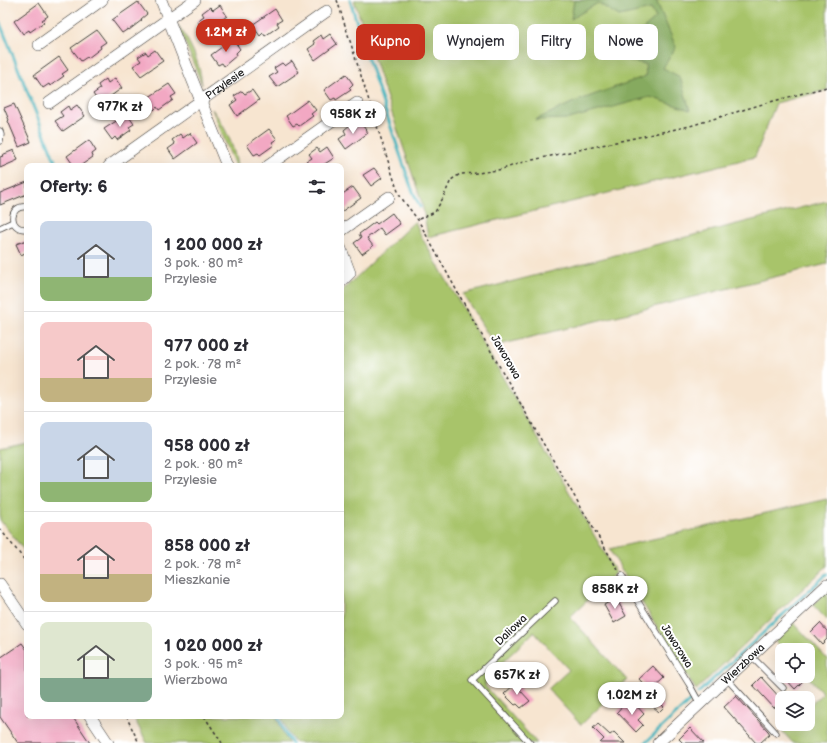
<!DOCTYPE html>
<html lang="pl">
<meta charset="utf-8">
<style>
body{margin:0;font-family:"Balsamiq Sans",sans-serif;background:#f2f2f3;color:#2b2b33;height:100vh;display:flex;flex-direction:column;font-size:15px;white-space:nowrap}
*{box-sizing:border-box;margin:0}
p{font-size:13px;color:#7c7c81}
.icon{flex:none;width:22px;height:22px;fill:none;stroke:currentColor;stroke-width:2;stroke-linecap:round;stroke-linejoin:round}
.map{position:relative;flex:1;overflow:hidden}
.details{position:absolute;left:24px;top:163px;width:320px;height:556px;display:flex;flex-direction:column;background:#fff;border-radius:8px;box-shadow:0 4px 16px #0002}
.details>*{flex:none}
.banner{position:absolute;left:356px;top:24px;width:380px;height:36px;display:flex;gap:8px}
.controls{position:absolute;left:775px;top:643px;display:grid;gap:8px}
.controls a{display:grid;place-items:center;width:40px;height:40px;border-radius:8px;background:#fff;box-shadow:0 4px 16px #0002;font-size:20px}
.price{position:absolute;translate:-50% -34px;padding:0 9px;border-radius:14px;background:#fff;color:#222;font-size:13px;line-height:26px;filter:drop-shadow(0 1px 2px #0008)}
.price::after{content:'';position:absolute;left:50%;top:24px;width:12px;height:9px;margin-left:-6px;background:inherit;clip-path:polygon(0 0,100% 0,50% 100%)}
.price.current{background:#c8321e;color:#fff}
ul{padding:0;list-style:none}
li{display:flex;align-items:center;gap:12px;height:100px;padding:0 16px}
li+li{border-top:1px solid #e1e1e2}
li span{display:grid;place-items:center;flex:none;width:112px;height:80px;border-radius:8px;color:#555}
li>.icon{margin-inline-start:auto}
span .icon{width:48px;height:48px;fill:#fffc;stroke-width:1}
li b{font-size:17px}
h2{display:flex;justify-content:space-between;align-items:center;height:48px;padding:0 16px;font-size:17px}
.chip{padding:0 14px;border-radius:8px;background:#fff;box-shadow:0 4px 16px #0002;font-size:14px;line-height:36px}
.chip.current{background:#c8321e;color:#fff}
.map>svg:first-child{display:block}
</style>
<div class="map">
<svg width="827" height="743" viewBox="0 0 827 743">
<rect width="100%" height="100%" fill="#fff"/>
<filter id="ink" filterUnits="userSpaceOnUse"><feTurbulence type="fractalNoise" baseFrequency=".025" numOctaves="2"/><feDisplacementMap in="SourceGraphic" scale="8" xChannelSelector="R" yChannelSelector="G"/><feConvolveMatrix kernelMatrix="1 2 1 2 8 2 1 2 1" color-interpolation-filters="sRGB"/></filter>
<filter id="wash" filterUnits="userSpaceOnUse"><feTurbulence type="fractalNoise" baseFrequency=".012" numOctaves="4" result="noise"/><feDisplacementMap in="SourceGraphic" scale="16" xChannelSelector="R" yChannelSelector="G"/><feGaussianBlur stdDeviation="0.9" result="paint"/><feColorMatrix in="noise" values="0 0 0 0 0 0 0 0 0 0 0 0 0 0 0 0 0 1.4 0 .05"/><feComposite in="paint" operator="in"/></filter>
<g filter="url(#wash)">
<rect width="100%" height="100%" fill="#f7e5d0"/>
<g fill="#a8c46b" stroke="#627044">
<path d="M354,0H827V90L776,103L755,157L428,237L422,203Z"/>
<path d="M178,25C191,43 200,63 202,85Z"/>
<path d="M212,109C225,126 234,145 237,166H235Z"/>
<path d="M827,201V264L495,346L463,294Z"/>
<path d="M415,221L421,236L616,573L570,617L627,680L581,725L548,689L569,670L534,632L486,678L485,686L537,743H296L288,733L281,716H341V292Z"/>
<path d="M27,442V554L0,520V448Z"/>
<path d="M827,499V566L696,690L609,549Z"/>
<path d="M827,591V620L813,605Z"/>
<path d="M794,623L827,659V743H793L782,731L790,724H808V707L823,693L807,676L808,650H784L775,641Z"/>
<path d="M133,716H276L285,737L289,743H147Z"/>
</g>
<path fill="#86aa5f" stroke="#51633e" d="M574,0H656L676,47L663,68L680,77L690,110L650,97L569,119L535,120L574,102L646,76L645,64L615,57L613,49L633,38L656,18L651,9L619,16L598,3L571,19Z"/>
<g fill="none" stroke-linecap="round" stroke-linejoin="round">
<g stroke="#46b5bf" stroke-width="3">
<path d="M350,0L367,56L411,187L420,207"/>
<path d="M0,23L57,166"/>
<path d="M698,693L827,574"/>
<path d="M278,716L286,735L292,743"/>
<path d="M645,743L693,698"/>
</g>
</g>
<g id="blocks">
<g fill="#f2a8c3">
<path d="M138,2L147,14L141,19L142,20L129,30L128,29L122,33L112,20Z"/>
<path d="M39,3L48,16L42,20L44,22L30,32L29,30L23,34L14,21Z"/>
<path d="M220,5L227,16L205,32L197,21L204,16L202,13L210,7L213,10Z"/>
<path d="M275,9L282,20L277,23L279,26L265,36L263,33L260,36L252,25Z"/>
<path d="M97,30L106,42L100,46L101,48L88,58L87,57L81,61L71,48Z"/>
<path d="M330,34L337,44L315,60L308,49L315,44L313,41L321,35L323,39Z"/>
<path d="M233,39L240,49L236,53L237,55L224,66L222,63L218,65L211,55Z"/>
<path d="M155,50L163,61L141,76L133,66L141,61L138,57L146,52L148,55Z"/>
<path d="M59,57L68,70L62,74L64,76L50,86L49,84L43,88L34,75Z"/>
<path d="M292,61L299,72L277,87L269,77L277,72L274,68L282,63L285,66Z"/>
<path d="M346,74L353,84L349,88L351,90L336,100L335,98L331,100L324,90Z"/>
<path d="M115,78L122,88L100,104L93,94L100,89L98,85L106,79L108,83Z"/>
<path d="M169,84L176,94L171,97L173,100L159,110L157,107L154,110L146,99Z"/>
<path d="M252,90L259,100L237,116L230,105L237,100L234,96L242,91L245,94Z"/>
<path d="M308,100L316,110L311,114L313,116L299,126L297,124L293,126L286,116Z"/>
<path d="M14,104L31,142L19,147L8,121L9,120L4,108Z"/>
<path d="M77,105L85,116L63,131L55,121L63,116L60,112L68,106L70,110Z"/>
<path d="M127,114L134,124L129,127L131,130L117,140L115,137L112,140L104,129Z"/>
<path d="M361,123L368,133L346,149L339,139L346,134L344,130L351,124L354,128Z"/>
<path d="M269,129L277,139L272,142L274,145L260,155L258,153L254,155L247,145Z"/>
<path d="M190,133L197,143L175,159L168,149L175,144L172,140L180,134L183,138Z"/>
<path d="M89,140L96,151L92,154L93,157L80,166H74L67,156Z"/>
<path d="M327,147L334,158L323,165L300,166L312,158L309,154L317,148L320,152Z"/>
<path d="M14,150L18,160L0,168V157L3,156L2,155Z"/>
<path d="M374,168L382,178L371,186L363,175Z"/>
<path d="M27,182V194L0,205V193Z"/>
<path d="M353,187L361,198L341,212V195Z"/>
<path d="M392,213L400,224L385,235L380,228L367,238L373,246L362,254L354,243L361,238L359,234L375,222L377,224Z"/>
<path d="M27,240V252L21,255L16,244Z"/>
<path d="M616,598L626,616L614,623L604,605Z"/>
<path d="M820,623L827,631V639L822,644L811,632Z"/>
<path d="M22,643L27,650V716H72L90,743H18L0,717V658Z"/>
<path d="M653,666L664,678L650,691L639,679Z"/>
<path d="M783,676H799L803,681L795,689Z"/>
<path d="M761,677L782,700L774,708L753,685Z"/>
<path d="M516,683L521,688L520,690L530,701L521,708L517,704L515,705L504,694Z"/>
<path d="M736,696L768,731L770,734L760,743H756L724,707Z"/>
<path d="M656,698L664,707L659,712L650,704Z"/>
<path d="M625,703L630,708L635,704L644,714L638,720L643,725L636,732L617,712Z"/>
<path d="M598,724L610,735L614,732L625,743H600L604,739L593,728Z"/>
<path d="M690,728L704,743H683L679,739Z"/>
</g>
</g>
</g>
<g filter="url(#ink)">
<use href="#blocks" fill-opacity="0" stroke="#3d3a37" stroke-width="1"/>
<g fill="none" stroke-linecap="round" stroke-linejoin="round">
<defs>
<g id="lane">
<path d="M0,131L1,135L0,141"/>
<path d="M27,207C8,204 8,231 27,229"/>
<path d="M0,228L13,222"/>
<path d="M622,576L689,684L700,704"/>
<path d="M751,656L783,688"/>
<path d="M727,679L776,733"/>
<path d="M530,743L472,680L555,601"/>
</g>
<g id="street">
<path d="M161,0L184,59L227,166"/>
<path d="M39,45L102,0"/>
<path d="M49,103L195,0"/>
<path id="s1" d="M109,166L327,11"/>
<path d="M268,166L357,103"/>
<path d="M341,231L389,197"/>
<path d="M341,249L350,273L341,282"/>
<path d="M0,584L27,624"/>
<path d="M90,716L108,743"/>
<path id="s2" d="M658,743L827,585"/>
</g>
</defs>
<use href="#lane" stroke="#3d3a37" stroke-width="7"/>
<use href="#street" stroke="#3d3a37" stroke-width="12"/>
<g stroke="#3d3a37" stroke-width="1.5" stroke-dasharray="3 3" stroke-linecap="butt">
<path d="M337,0L396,186L400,196L418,220L458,293L540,438L618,570"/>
<path d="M419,219L435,212L443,198L451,180L460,174L479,173L503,169L523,162L690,126L766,103L827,87"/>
<path d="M0,529L27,563"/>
<path d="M126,716L139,743"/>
<path d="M204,716L222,743"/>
</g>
<use href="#lane" stroke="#fff" stroke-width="5.5"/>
<use href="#street" stroke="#fff" stroke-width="11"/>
</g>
</g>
<g text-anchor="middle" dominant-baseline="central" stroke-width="4" stroke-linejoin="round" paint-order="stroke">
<g font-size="11" fill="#1c1c1c" stroke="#fff">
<text stroke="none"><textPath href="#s1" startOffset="142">Przylesie</textPath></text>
<text transform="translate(506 357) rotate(60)">Jaworowa</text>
<text transform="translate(511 630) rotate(-44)">Daliowa</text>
<text transform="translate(677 646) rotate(58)">Jaworowa</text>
<text stroke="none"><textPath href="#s2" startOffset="116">Wierzbowa</textPath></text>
</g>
</g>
</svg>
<div class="controls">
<a><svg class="icon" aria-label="locate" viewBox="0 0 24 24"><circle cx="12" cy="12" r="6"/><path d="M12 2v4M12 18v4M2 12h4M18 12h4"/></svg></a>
<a><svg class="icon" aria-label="layers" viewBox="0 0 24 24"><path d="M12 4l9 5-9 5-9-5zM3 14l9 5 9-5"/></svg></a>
</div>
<b class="price current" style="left:226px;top:53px">1.2M zł</b>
<b class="price" style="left:120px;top:128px">977K zł</b>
<b class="price" style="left:353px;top:135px">958K zł</b>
<b class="price" style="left:615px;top:610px">858K zł</b>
<b class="price" style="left:517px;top:696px">657K zł</b>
<b class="price" style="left:632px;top:716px">1.02M zł</b>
<div class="banner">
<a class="chip current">Kupno</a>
<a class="chip">Wynajem</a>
<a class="chip">Filtry</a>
<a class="chip">Nowe</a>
</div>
<section class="details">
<h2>Oferty: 6<svg class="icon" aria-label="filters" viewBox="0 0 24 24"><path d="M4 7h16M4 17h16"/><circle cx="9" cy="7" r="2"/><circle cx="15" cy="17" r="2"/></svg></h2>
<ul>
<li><span style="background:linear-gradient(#c9d6e8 70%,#8fb573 0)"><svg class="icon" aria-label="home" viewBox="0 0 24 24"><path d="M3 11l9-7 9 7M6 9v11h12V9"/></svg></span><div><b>1 200 000 zł</b><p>3 pok. · 80 m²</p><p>Przylesie</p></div></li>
<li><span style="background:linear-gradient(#f6c9c9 70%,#c2b280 0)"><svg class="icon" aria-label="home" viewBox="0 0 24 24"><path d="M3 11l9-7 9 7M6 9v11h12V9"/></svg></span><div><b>977 000 zł</b><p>2 pok. · 78 m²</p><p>Przylesie</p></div></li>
<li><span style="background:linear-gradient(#c9d6e8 75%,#8fb573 0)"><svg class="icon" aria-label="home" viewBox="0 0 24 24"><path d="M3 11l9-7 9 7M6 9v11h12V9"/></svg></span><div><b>958 000 zł</b><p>2 pok. · 80 m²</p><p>Przylesie</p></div></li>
<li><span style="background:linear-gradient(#f6c9c9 65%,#c2b280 0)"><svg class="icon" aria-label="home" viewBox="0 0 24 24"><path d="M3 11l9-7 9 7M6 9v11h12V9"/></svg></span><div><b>858 000 zł</b><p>2 pok. · 78 m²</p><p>Mieszkanie</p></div></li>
<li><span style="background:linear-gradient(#dfe7d0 70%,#7fa58c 0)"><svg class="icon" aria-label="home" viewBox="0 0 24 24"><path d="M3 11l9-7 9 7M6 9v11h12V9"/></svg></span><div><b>1 020 000 zł</b><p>3 pok. · 95 m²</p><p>Wierzbowa</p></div></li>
</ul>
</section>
</div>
